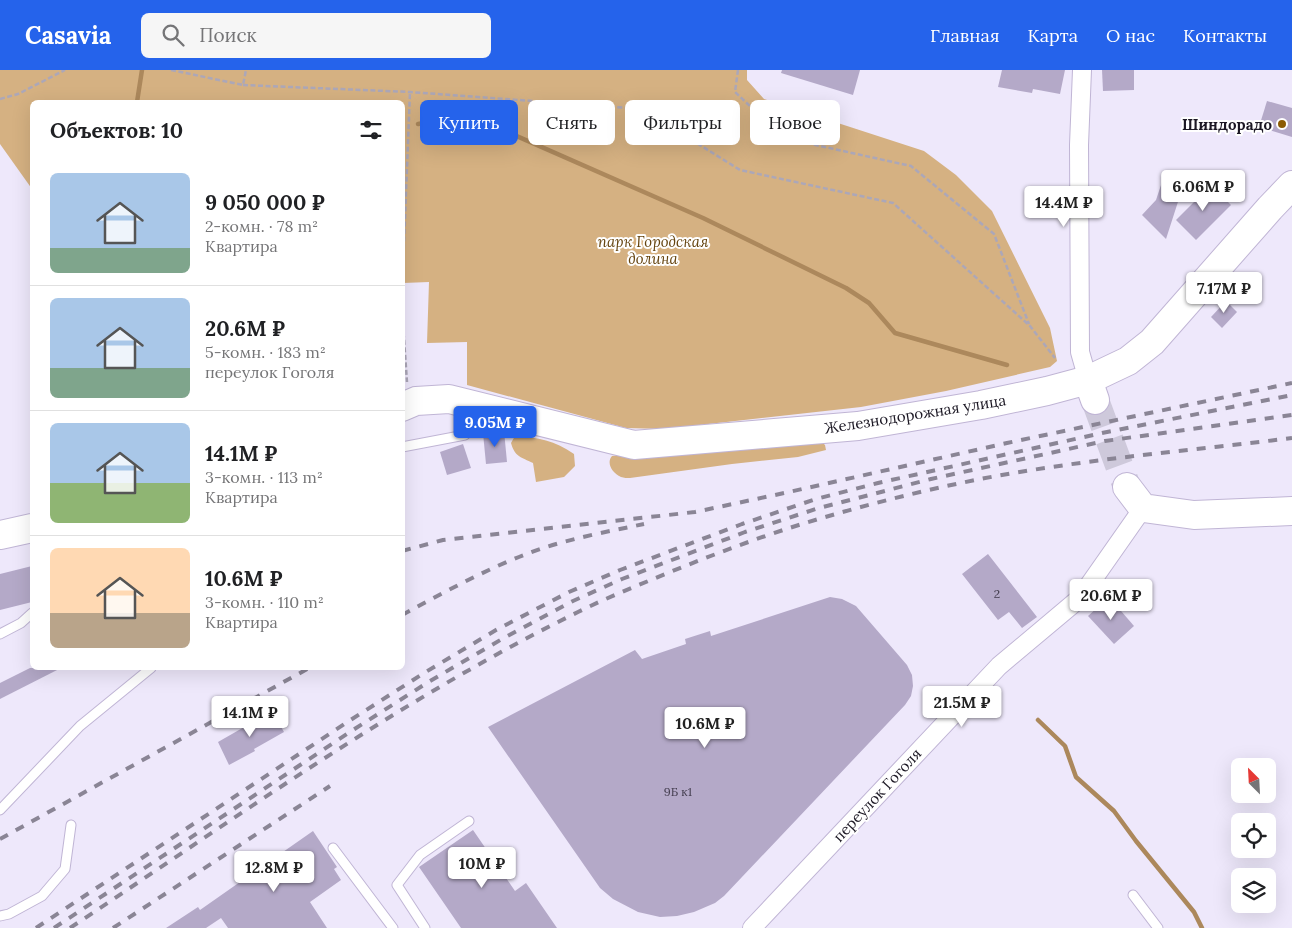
<!DOCTYPE html>
<html lang="ru">
<meta charset="utf-8">
<style>
body{margin:0;font-family:Lora,serif;background:#f6f6f6;color:#202124;height:100vh;display:flex;flex-direction:column;font-size:19px;white-space:nowrap}
*{box-sizing:border-box;margin:0}
p{font-size:16px;color:#757577}
.icon{flex:none;width:28px;height:28px;fill:none;stroke:currentColor;stroke-width:2;stroke-linecap:round;stroke-linejoin:round}
.map{position:relative;flex:1;overflow:hidden}
.sheet{position:absolute;left:30px;top:30px;width:375px;height:570px;display:flex;flex-direction:column;background:#fff;border-radius:8px;box-shadow:0 5px 20px #0002}
.sheet>*{flex:none}
.hud{position:absolute;left:420px;top:30px;width:475px;height:45px;display:flex;gap:10px}
.needle{width:32px;rotate:336deg}
.controls{position:absolute;left:1231px;top:688px;display:grid;gap:10px}
.controls a{display:grid;place-items:center;width:45px;height:45px;border-radius:8px;background:#fff;box-shadow:0 5px 20px #0002;font-size:25px}
.price{position:absolute;translate:-50% -42px;padding:0 11px;border-radius:5px;background:#fff;color:#222;font-size:16px;line-height:32px;filter:drop-shadow(0 1px 2px #0008)}
.price::after{content:'';position:absolute;left:50%;top:30px;width:15px;height:11px;margin-left:-8px;background:inherit;clip-path:polygon(0 0,100% 0,50% 100%)}
.price.current{background:#2563eb;color:#fff}
ul{padding:0;list-style:none}
li{display:flex;align-items:center;gap:15px;height:125px;padding:0 20px}
li+li{border-top:1px solid #e0e0e0}
li span{display:grid;place-items:center;flex:none;width:140px;height:100px;border-radius:8px;color:#555}
li>.icon{margin-inline-start:auto}
span .icon{width:60px;height:60px;fill:#fffc;stroke-width:1}
li b{font-size:21px}
h2{display:flex;justify-content:space-between;align-items:center;height:60px;padding:0 20px;font-size:21px}
.tag{padding:0 18px;border-radius:8px;background:#fff;box-shadow:0 5px 20px #0002;font-size:18px;line-height:45px}
.tag.current{background:#2563eb;color:#fff}
header{display:flex;align-items:center;gap:30px;box-sizing:border-box;height:70px;padding:0 25px;background:#2563eb;color:#fff}
header strong{font-size:24px}
nav{display:flex;gap:28px;margin-inline-start:auto;font-size:18px}
.search{width:350px;height:45px;background:#f6f6f6;display:flex;align-items:center;gap:12px;box-sizing:border-box;padding:0 18px;border-radius:8px;color:#757577;font-size:19px}
.map>svg:first-child{display:block}
</style>
<header>
<strong>Casavia</strong>
<div class="search"><svg class="icon" aria-label="search" viewBox="0 0 24 24"><circle cx="10" cy="10" r="6"/><path d="M15 15l6 6"/></svg>Поиск</div>
<nav><a>Главная</a><a>Карта</a><a>О нас</a><a>Контакты</a></nav>
</header>
<div class="map">
<svg width="1292" height="858" viewBox="0 0 1292 858">
<rect width="100%" height="100%" fill="#eee8fb"/>
<g fill="#d5b182">
<path d="M0,0H747V10L764,29L924,81L956,105L992,141L1050,258L1057,291L1050,297L946,321L861,337L664,359L626,358L467,315V272L427,273L429,212L403,213L402,32H32V119L0,74Z"/>
<path d="M515,366C538,367 555,371 574,384L575,396L564,407L536,412L533,393C521,387 515,387 511,373Z"/>
<path d="M819,369L825,375L826,380L798,387L732,394L630,408C627,408 624,408 621,407C612,403 606,393 612,386Z"/>
</g>
<g fill="none" stroke-linecap="round" stroke-linejoin="round">
<g stroke="#ac885c" stroke-width="4.5">
<path d="M137,32L142,0"/>
<path d="M418,54L471,46L703,148L846,218L869,233L895,263L1007,295"/>
<path d="M1038,650L1065,676L1076,707L1114,741L1136,771L1194,842L1202,858"/>
</g>
</g>
<g fill="#b4a9c8">
<path d="M782,0H860L853,25L781,3Z"/>
<path d="M1002,0H1065L1060,24L1033,19L1032,23L998,17Z"/>
<path d="M1102,0H1134V20L1103,21Z"/>
<path d="M1267,31L1292,38V67L1259,57Z"/>
<path d="M1166,100L1186,107L1166,169L1142,145L1156,130Z"/>
<path d="M1211,115L1231,135L1196,170L1176,150Z"/>
<path d="M1226,231L1237,242L1222,258L1211,247Z"/>
<path d="M504,361L507,392L486,394L483,363Z"/>
<path d="M463,374L471,398L447,405L440,382Z"/>
<path d="M988,484L1037,547L1022,558L1009,542L998,550L962,504Z"/>
<path d="M32,496V532L0,540V504Z"/>
<path d="M830,527L842,529L856,536L907,595L912,605L913,616L911,626L905,635L724,826L715,833L694,842L677,846L660,847L638,842L613,829L600,818L488,657L635,580L642,589L686,574L685,569L710,561L711,566Z"/>
<path d="M1109,527L1134,556L1114,574L1088,546Z"/>
<path d="M30,598H61L0,629V613Z"/>
<path d="M272,641L284,662L254,679L255,681L229,695L218,672Z"/>
<path d="M473,760L515,821L526,813L557,858H461L419,797Z"/>
<path d="M313,761L337,797L334,799L341,810L310,832L327,858H228L221,848L206,858H166L198,837L200,840Z"/>
</g>
<g fill="none" stroke-linecap="round" stroke-linejoin="round">
<path stroke="#cec9db" stroke-width="28" stroke-dasharray="28 14" stroke-linecap="butt" d="M1095,330L1127,417"/>
<defs>
<g id="service">
<path d="M402,377L465,365"/>
<path d="M0,564L21,553L32,543"/>
<path d="M0,740L80,656L151,598"/>
<path d="M333,778L393,858"/>
<path d="M1133,825L1158,858"/>
<path d="M0,846L9,844L42,826L65,799L71,755"/>
<path d="M425,858L397,815L420,785L469,751"/>
</g>
<g id="minor">
<path d="M1082,0L1079,75L1080,282L1088,310"/>
<path d="M752,858L999,596L1080,528L1143,438"/>
</g>
<g id="primary">
<path d="M1088,310L1095,330"/>
<path d="M1127,417L1143,438L1194,445L1292,441"/>
</g>
<g id="trunk">
<path d="M402,337L416,331L449,329L634,375L858,356L981,335L1047,321L1088,310L1128,291L1152,272L1270,138L1292,115"/>
<path d="M0,465L32,458"/>
</g>
</defs>
<use href="#service" stroke="#c0b5d5" stroke-width="11"/>
<use href="#minor" stroke="#c0b5d5" stroke-width="20"/>
<use href="#primary" stroke="#c0b5d5" stroke-width="30"/>
<use href="#trunk" stroke="#c0b5d5" stroke-width="30"/>
<g stroke="#aca7b8" stroke-width="2.5" stroke-dasharray="5 2.5" stroke-linecap="butt">
<path d="M171,0L243,15L246,0"/>
<path d="M738,0L735,22L784,68L911,96L994,164L1029,254"/>
<path d="M243,15L410,22L642,39L740,100L893,133L1030,256L1055,288"/>
<path d="M0,29L18,24L65,0"/>
<path d="M402,224L410,22"/>
<path d="M402,240L407,312"/>
</g>
<use href="#service" stroke="#fff" stroke-width="9"/>
<use href="#minor" stroke="#fff" stroke-width="18"/>
<use href="#primary" stroke="#fff" stroke-width="28"/>
<use href="#trunk" stroke="#fff" stroke-width="28"/>
<g stroke="#8a8595" stroke-width="4" stroke-dasharray="9 9" stroke-linecap="butt">
<path d="M402,481L443,470L695,442L789,422L1007,373L1292,313"/>
<path d="M402,545C443,523 486,499 529,483C566,469 606,462 644,454"/>
<path d="M0,769L309,598"/>
<path d="M36,858L349,651L424,603L496,560L569,522L620,500L742,454L816,429L878,413L1102,363L1292,325"/>
<path d="M54,858L353,660L430,611L502,569L573,531L622,509L745,462L819,438L931,409L1105,371L1292,345"/>
<path d="M70,858C236,748 399,630 578,542C608,527 639,515 670,502C720,482 770,463 822,448C897,426 974,408 1052,397C1131,385 1212,378 1292,368"/>
<path d="M113,858L330,716"/>
</g>
</g>
<circle fill="#8c5c04" stroke="#fff" stroke-width="2" cx="1282" cy="54" r="5"/>
<g text-anchor="middle" dominant-baseline="central" stroke-width="4" stroke-linejoin="round" paint-order="stroke">
<g font-size="12" fill="#423c4d">
<text x="997" y="523">2</text>
<text x="678" y="721">9Б к1</text>
</g>
<g font-size="15" font-weight="bold" fill="#1c1824" stroke="#fff" text-anchor="end">
<text x="1272" y="54">Шиндорадо</text>
</g>
<g font-size="15" font-style="italic" fill="#65440f" stroke="#fff">
<text x="653" y="171">парк Городская<tspan x="653" dy="17">долина</tspan></text>
</g>
<g font-size="15" fill="#1c1824" stroke="#fff">
<text transform="translate(915 344) rotate(-9)">Железнодорожная улица</text>
<text transform="translate(877 725) rotate(-47)">переулок Гоголя</text>
</g>
</g>
</svg>
<div class="controls">
<a><svg class="needle" viewBox="-14 -14 28 28"><path d="M0-13l5 13h-10z" fill="#e53935"/><path d="M0 13l5-13h-10z" fill="#757577"/></svg></a>
<a><svg class="icon" aria-label="locate" viewBox="0 0 24 24"><circle cx="12" cy="12" r="6"/><path d="M12 2v4M12 18v4M2 12h4M18 12h4"/></svg></a>
<a><svg class="icon" aria-label="layers" viewBox="0 0 24 24"><path d="M12 4l9 5-9 5-9-5zM3 14l9 5 9-5"/></svg></a>
</div>
<b class="price" style="left:1203px;top:142px">6.06M ₽</b>
<b class="price" style="left:1064px;top:158px">14.4M ₽</b>
<b class="price" style="left:1224px;top:244px">7.17M ₽</b>
<b class="price current" style="left:495px;top:378px">9.05M ₽</b>
<b class="price" style="left:1111px;top:551px">20.6M ₽</b>
<b class="price" style="left:962px;top:658px">21.5M ₽</b>
<b class="price" style="left:250px;top:668px">14.1M ₽</b>
<b class="price" style="left:705px;top:679px">10.6M ₽</b>
<b class="price" style="left:482px;top:819px">10M ₽</b>
<b class="price" style="left:274px;top:823px">12.8M ₽</b>
<div class="hud">
<a class="tag current">Купить</a>
<a class="tag">Снять</a>
<a class="tag">Фильтры</a>
<a class="tag">Новое</a>
</div>
<section class="sheet">
<h2>Объектов: 10<svg class="icon" aria-label="filters" viewBox="0 0 24 24"><path d="M4 7h16M4 17h16"/><circle cx="9" cy="7" r="2"/><circle cx="15" cy="17" r="2"/></svg></h2>
<ul>
<li><span style="background:linear-gradient(#a9c7e8 75%,#7fa58c 0)"><svg class="icon" aria-label="home" viewBox="0 0 24 24"><path d="M3 11l9-7 9 7M6 9v11h12V9"/></svg></span><div><b>9 050 000 ₽</b><p>2-комн. · 78 m²</p><p>Квартира</p></div></li>
<li><span style="background:linear-gradient(#a9c7e8 70%,#7fa58c 0)"><svg class="icon" aria-label="home" viewBox="0 0 24 24"><path d="M3 11l9-7 9 7M6 9v11h12V9"/></svg></span><div><b>20.6M ₽</b><p>5-комн. · 183 m²</p><p>переулок Гоголя</p></div></li>
<li><span style="background:linear-gradient(#a9c7e8 60%,#8fb573 0)"><svg class="icon" aria-label="home" viewBox="0 0 24 24"><path d="M3 11l9-7 9 7M6 9v11h12V9"/></svg></span><div><b>14.1M ₽</b><p>3-комн. · 113 m²</p><p>Квартира</p></div></li>
<li><span style="background:linear-gradient(#ffd9b3 65%,#b9a48a 0)"><svg class="icon" aria-label="home" viewBox="0 0 24 24"><path d="M3 11l9-7 9 7M6 9v11h12V9"/></svg></span><div><b>10.6M ₽</b><p>3-комн. · 110 m²</p><p>Квартира</p></div></li>
</ul>
</section>
</div>
